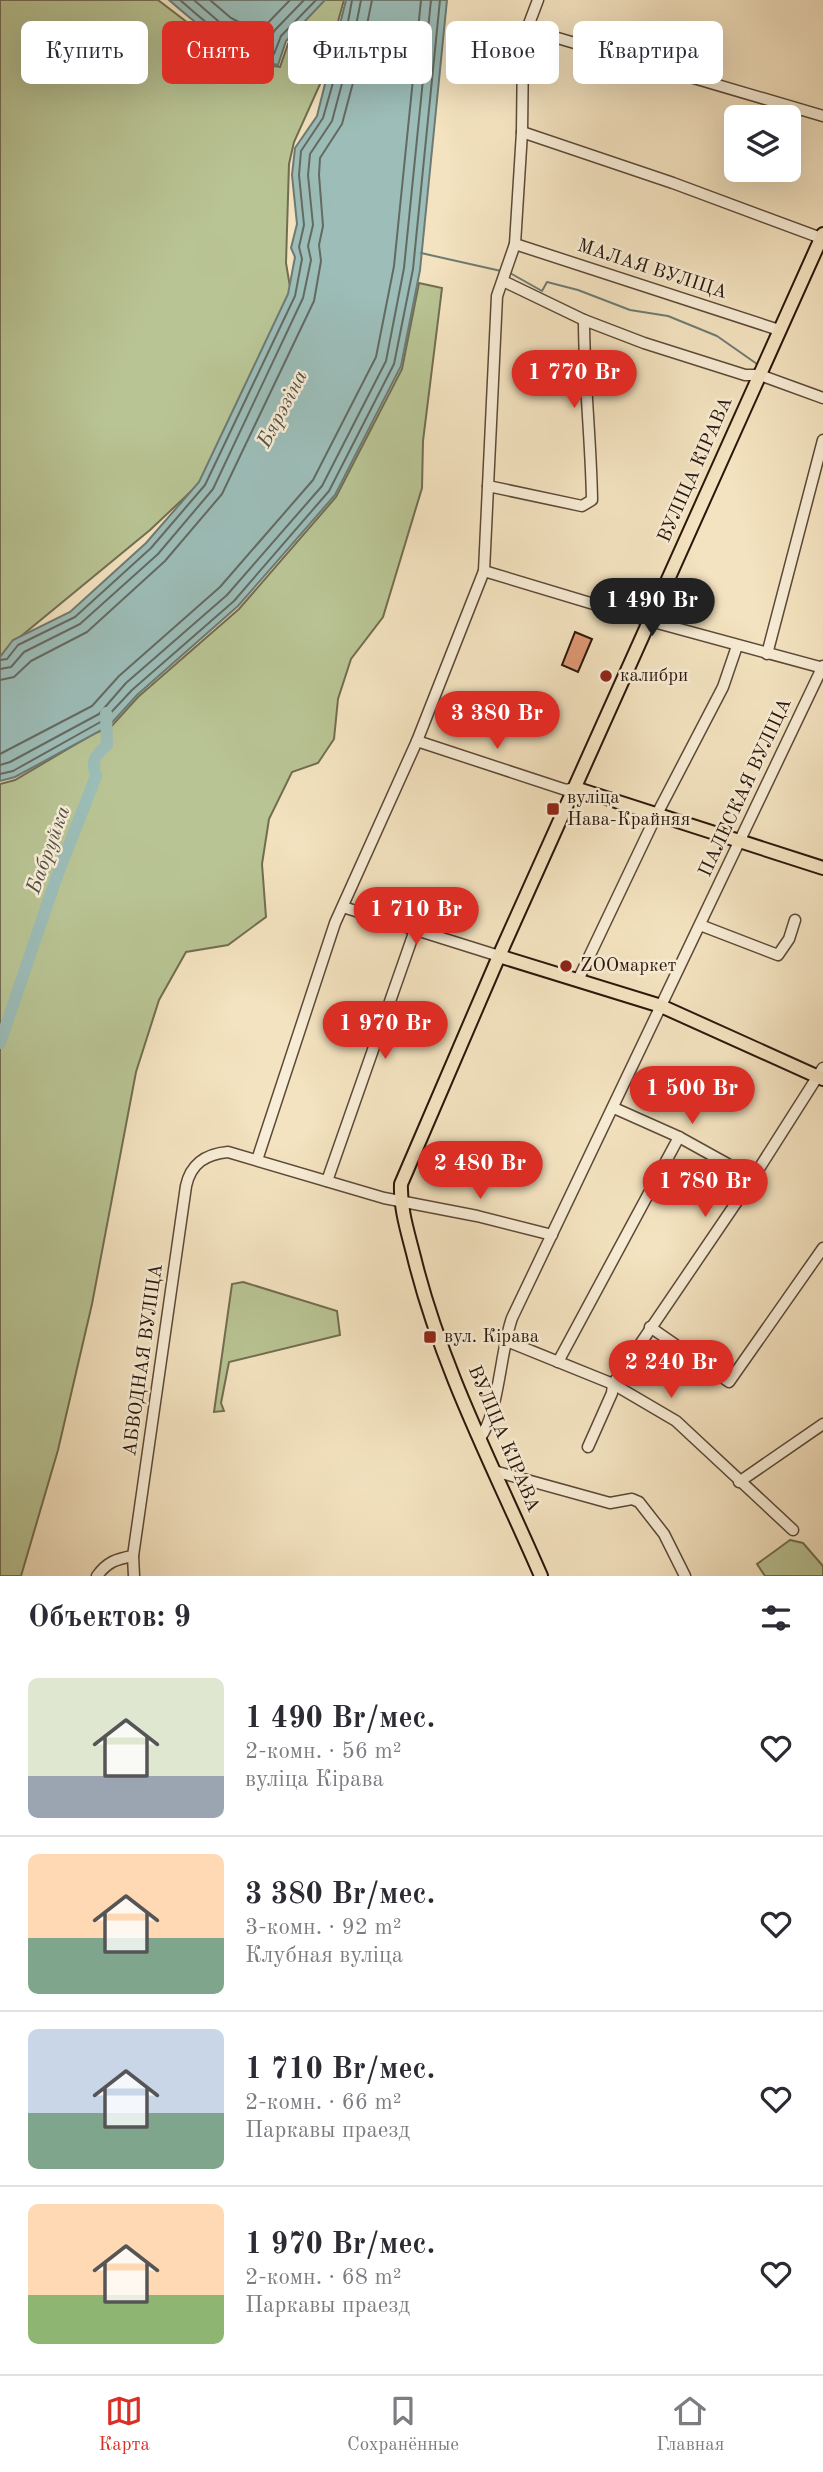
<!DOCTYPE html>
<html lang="ru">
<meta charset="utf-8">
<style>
body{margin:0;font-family:"Old Standard TT",serif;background:#f7f7f7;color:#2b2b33;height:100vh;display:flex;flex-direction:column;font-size:26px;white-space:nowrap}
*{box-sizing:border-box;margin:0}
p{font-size:23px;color:#7c7c81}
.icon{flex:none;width:38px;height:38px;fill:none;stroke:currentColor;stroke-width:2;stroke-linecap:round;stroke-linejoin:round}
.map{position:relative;height:1576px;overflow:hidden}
.side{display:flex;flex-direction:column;background:#fff;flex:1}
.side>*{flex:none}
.hud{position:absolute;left:21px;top:21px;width:782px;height:63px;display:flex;gap:14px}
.buttons{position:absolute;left:724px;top:105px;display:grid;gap:14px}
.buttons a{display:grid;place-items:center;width:77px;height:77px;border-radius:10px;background:#fff;box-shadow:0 7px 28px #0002;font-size:35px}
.price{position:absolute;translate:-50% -60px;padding:0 16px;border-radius:24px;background:#d93025;color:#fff;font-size:23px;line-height:46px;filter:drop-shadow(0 2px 4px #0008)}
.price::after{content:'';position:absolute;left:50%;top:42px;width:21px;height:16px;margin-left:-10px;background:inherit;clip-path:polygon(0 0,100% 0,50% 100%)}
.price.on{background:#222;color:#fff}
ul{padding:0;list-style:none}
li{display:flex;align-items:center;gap:21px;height:175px;padding:0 28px}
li+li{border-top:2px solid #e1e1e2}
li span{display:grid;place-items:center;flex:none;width:196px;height:140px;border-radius:10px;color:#555}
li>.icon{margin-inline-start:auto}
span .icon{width:84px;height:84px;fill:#fffc;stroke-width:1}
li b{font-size:30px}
h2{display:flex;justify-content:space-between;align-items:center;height:84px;padding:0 28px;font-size:30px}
.pill{padding:0 24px;border-radius:10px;background:#fff;box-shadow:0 7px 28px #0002;font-size:24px;line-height:63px}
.pill.on{background:#d93025;color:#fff}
.dock{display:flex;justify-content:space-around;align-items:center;height:98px;border-top:2px solid #e1e1e2;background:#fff;font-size:19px;color:#7c7c81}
.dock a{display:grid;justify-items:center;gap:4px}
.dock .on{color:#d93025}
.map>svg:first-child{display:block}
</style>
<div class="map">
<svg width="823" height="1576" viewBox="0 0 823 1576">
<rect width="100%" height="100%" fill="#f4e3c0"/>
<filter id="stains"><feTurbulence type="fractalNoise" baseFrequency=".00286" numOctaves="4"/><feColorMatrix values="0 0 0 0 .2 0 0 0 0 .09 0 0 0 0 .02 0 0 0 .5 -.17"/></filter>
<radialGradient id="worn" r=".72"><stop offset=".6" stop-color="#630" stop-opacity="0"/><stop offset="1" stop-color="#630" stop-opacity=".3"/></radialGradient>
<g fill="#b9c494" stroke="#726d50" stroke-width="2">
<path d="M0,0H158L209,39L252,63L280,67L288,44L320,0H344L321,82L294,142L289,164L286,263L291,293L201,482L150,530L14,642L0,660Z"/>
<path d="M419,283L442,288L423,441L422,488L383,617L351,659L338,699L334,739L318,763L292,772L269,819L262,864L266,917L228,945L186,952L159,1000L136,1072L92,1304L58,1450L21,1576H0V784L15,780L95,733L110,728L138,697L239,609L336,497L402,369Z"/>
<path d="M243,1282L337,1311L340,1335L229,1362L221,1403L224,1411L214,1412L232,1284Z"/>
<path d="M790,1540L803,1543L823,1566V1576H765L757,1564Z"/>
</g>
<g fill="#9cbdb8" stroke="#6e7a73" stroke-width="2">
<path d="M169,0H325L286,41L278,65C234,58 202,28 169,0Z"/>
<path d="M346,0H447L420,270L401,366L335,495L238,606L137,695L109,726L15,777L0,781V657L13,640L70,612L146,543L199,482L288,294L295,257L291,248L297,224L292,175L295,148L317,116Z"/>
</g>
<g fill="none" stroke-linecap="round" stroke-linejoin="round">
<g stroke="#636a62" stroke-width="2">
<path d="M180,0C206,22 235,51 271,57L274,54L281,36L316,0"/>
<path d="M194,0L225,27L265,47L275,30L304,0"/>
<path d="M210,0L231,18L259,32L290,0"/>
<path d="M0,660L7,659L18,645L75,617L151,548L205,485L295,296L302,259L299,247L304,225L299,175L301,151L323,118L344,44L352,0"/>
<path d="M0,669L11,667L24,652L80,624L158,554L213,489L303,298L311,260L308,246L313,225L308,175L310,154L332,121L352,46L361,0"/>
<path d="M0,680L14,677L31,661L87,632L165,561L222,494L314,301L321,261L319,245L323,226L319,175L320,158L342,124L362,49L372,0"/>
<path d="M0,754L92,706L119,676L220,587L313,480L376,357L394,266L421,0"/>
<path d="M0,765L10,762L99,714L126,683L227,595L322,486L386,361L404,268L431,0"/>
<path d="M0,774L13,771L104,720L132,690L234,601L329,491L394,364L413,269L440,0"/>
</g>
<g stroke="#6e7a73" stroke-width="2">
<path d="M421,253L501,271"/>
<path d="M510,273L542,291L547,282L578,290L630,310L668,316L717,336L757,364"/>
</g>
<path stroke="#9cbdb8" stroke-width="12" d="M0,1043L57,876L96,776C91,761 95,755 107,745L106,713"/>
</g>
<path fill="#df9975" stroke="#2a160b" stroke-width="2" d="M575,632L592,639L578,672L562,665Z"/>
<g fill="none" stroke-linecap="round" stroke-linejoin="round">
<defs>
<g id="minor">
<path d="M527,29L823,116"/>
<path d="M522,132L673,183L821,238"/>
<path d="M515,244L779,330"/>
<path d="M503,281L584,320L644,343L745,375H760L823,398"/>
<path d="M488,486L582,506L592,500C591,440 584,380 584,320"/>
<path d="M484,571L650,621L823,668"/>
<path d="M767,654L823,440"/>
<path d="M417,741L566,790L575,788"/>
<path d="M343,907L499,956"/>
<path d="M700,925L778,955L789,939L795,920"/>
<path d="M578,980L657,814L723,687L737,646"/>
<path d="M614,1108L679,1137L753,1178"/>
<path d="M257,1160L335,923L417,741L484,571L497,296L515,244L522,132L523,48L527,29L538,0"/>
<path d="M327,1181L415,930"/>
<path d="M650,1327L729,1382L823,1248"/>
<path d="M504,1340L613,1384L676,1421L793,1530"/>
<path d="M558,1362L679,1137"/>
<path d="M480,1438C499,1413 500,1352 512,1318L823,666"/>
<path d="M588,1447L612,1393L613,1384L753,1178L823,1068"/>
<path d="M494,1471L610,1503L632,1499L639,1502L664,1534L685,1576"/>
<path d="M739,1482L823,1424"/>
<path d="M133,1556L134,1576"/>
<path d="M97,1576C107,1562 116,1559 133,1556L186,1186C191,1163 206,1154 228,1152L384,1198L477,1216L552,1235"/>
</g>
<g id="major">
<path d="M575,788L823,868"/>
<path d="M499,956L661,1006L823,1079"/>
<path d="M541,1576C496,1472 441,1368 414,1257C408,1233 400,1209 401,1184L499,956L823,234"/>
</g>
</defs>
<use href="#minor" stroke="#5c4938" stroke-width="13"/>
<use href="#major" stroke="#2a160b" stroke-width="16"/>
<use href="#minor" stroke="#f8edd6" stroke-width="10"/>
<use href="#major" stroke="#f4e3c0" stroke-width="12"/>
</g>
<g fill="#8f2418" stroke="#f8edd6" stroke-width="2.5">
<circle cx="606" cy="676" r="7"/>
<rect x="546" y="802" width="14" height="14" rx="3.5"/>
<circle cx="566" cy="966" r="7"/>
<rect x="423" y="1330" width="14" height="14" rx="3.5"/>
</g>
<g text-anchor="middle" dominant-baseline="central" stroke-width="5" stroke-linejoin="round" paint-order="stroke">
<g font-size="19" fill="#2a160b" stroke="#f8edd6">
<text transform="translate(652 270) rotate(18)">МАЛАЯ ВУЛІЦА</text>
<text transform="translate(696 470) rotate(-66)">ВУЛІЦА КІРАВА</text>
<text transform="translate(746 788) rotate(-65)">ПАЛЕСКАЯ ВУЛІЦА</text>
<text transform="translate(144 1360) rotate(-82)">АБВОДНАЯ ВУЛІЦА</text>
<text transform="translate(503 1439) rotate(67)">ВУЛІЦА КІРАВА</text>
</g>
<g font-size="19" fill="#2a160b" stroke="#f8edd6" text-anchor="start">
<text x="620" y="676">калибри</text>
<text x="567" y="798">вуліца<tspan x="567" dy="22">Нава-Крайняя</tspan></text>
<text x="580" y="966">ZOOмаркет</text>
<text x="444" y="1337">вул. Кірава</text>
</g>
<g font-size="21" font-style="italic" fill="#525048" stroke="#f8edd6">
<text transform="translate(283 409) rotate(-62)">Бярэзіна</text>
<text transform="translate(49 850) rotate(-70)">Бабруйка</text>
</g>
</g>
<rect width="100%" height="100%" filter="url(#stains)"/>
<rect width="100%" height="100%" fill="url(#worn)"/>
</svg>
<div class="buttons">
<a><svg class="icon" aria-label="layers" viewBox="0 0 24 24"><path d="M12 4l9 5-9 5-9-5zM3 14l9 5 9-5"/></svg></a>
</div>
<b class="price" style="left:574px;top:410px">1 770 Br</b>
<b class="price on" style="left:652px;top:638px">1 490 Br</b>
<b class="price" style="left:497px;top:751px">3 380 Br</b>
<b class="price" style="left:416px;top:947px">1 710 Br</b>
<b class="price" style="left:385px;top:1061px">1 970 Br</b>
<b class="price" style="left:692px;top:1126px">1 500 Br</b>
<b class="price" style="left:480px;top:1201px">2 480 Br</b>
<b class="price" style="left:705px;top:1219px">1 780 Br</b>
<b class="price" style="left:671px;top:1400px">2 240 Br</b>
<div class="hud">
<a class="pill">Купить</a>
<a class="pill on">Снять</a>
<a class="pill">Фильтры</a>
<a class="pill">Новое</a>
<a class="pill">Квартира</a>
</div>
</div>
<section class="side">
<h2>Объектов: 9<svg class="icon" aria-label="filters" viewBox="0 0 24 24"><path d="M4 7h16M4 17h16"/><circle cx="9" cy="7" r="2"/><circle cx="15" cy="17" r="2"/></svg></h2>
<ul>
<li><span style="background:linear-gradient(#dfe7d0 70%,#9aa5b1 0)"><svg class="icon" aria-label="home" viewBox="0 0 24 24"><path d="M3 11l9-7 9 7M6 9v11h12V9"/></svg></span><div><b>1 490 Br/мес.</b><p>2-комн. · 56 m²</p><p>вуліца Кірава</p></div><svg class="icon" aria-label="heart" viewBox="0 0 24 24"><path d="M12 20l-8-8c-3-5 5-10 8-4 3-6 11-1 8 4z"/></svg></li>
<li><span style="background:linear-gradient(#ffd9b3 60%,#7fa58c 0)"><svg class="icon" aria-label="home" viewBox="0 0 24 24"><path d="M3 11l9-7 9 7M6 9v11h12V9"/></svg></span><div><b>3 380 Br/мес.</b><p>3-комн. · 92 m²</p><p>Клубная вуліца</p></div><svg class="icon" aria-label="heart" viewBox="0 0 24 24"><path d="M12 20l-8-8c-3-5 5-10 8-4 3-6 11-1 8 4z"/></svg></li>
<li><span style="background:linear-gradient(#c9d6e8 60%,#7fa58c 0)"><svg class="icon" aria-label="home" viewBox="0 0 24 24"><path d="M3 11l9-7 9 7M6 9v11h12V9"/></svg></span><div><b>1 710 Br/мес.</b><p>2-комн. · 66 m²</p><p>Паркавы праезд</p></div><svg class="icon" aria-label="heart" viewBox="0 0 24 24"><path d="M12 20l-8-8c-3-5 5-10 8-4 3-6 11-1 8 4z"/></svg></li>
<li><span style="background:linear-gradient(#ffd9b3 65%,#8fb573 0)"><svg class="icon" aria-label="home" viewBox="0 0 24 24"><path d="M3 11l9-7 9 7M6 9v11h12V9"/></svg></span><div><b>1 970 Br/мес.</b><p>2-комн. · 68 m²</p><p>Паркавы праезд</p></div><svg class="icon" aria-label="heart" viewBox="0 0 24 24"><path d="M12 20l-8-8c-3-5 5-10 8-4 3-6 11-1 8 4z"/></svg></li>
</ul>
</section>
<nav class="dock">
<a class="on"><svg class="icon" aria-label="map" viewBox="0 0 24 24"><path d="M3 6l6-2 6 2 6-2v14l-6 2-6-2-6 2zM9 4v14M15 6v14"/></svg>Карта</a>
<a><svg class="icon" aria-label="saved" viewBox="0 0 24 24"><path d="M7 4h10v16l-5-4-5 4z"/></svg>Сохранённые</a>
<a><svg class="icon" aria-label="home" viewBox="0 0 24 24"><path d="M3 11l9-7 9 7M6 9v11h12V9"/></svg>Главная</a>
</nav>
